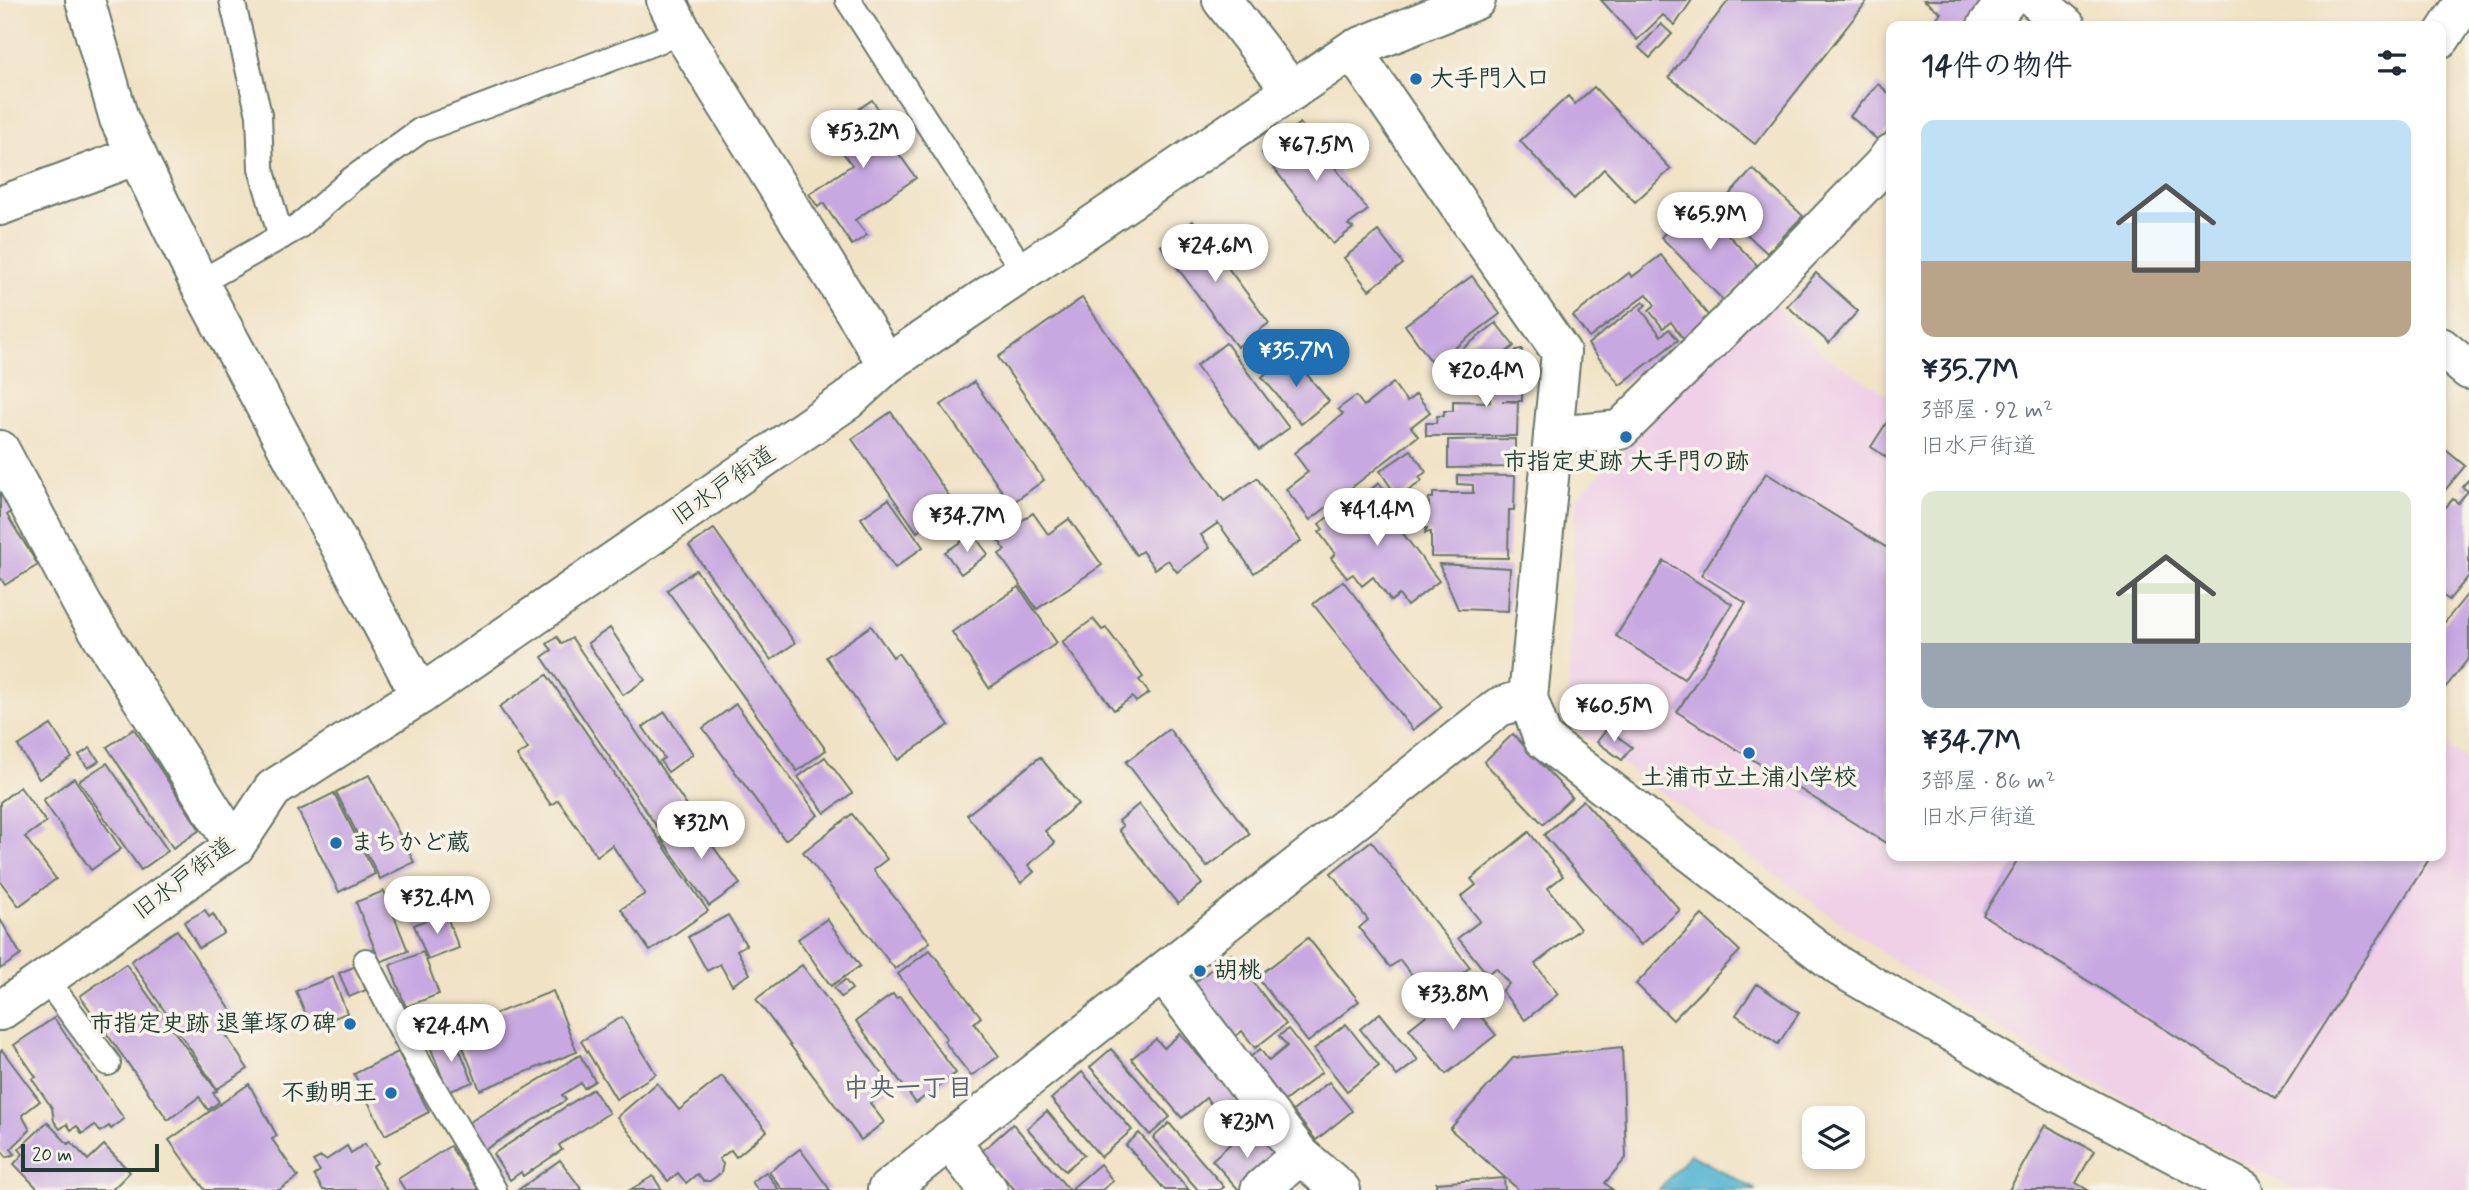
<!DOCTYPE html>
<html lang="ja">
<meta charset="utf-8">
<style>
body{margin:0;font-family:Mynerve,"Klee One",sans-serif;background:#f6f6f7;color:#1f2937;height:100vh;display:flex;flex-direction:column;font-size:26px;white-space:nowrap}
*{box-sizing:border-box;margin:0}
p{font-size:23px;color:#747a83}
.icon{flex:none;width:38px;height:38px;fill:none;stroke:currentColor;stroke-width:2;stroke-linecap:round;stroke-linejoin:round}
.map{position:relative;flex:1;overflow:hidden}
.details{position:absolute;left:1886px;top:21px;width:560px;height:840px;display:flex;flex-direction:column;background:#fff;border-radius:14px;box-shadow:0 4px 10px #0003}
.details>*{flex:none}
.controls{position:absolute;left:1802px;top:1106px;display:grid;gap:14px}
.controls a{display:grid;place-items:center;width:63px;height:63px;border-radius:14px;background:#fff;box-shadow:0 4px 10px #0003;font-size:35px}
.scale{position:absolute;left:21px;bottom:18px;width:138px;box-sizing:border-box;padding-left:7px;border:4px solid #1f3d34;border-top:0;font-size:19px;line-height:24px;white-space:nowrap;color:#1f3d34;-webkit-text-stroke:5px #f7f3e8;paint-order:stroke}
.price{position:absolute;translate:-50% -60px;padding:0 16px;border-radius:24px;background:#fff;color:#222;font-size:23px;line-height:46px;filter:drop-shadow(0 2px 4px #0008)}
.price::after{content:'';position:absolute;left:50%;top:42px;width:21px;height:16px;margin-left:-10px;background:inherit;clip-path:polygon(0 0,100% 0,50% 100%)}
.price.current{background:#1f6fb2;color:#fff}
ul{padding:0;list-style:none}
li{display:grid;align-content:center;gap:14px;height:371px;padding:0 35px}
li span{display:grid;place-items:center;height:217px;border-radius:14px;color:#555}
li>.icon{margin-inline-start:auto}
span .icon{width:126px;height:126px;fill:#fffc;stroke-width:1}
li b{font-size:30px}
h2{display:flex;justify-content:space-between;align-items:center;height:84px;padding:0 35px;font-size:30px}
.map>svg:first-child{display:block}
</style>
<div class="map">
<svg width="2469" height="1190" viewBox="0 0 2469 1190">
<rect width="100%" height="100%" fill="#f7f3e8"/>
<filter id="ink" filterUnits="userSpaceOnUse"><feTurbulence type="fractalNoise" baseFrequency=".0143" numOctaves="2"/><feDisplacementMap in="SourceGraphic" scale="14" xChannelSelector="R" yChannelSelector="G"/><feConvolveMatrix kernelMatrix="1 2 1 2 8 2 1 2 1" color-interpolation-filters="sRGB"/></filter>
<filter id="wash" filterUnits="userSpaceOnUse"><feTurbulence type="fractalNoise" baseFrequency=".00686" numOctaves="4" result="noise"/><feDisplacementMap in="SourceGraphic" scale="28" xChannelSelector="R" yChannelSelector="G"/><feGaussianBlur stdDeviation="1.57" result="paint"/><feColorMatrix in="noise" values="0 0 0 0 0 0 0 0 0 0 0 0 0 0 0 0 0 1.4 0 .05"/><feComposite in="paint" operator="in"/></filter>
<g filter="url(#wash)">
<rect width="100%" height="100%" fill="#f0e2c5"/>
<path fill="#efd0e7" d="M1770,300L1823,354L1892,398V856H2441V744L2469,761V1190H2295L2031,1050L1884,954L1567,724L1576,498Z"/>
<path fill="#54b5d2" stroke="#3a7983" stroke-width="2" d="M1690,1154L1756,1190H1659Z"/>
<g id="blocks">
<g fill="#c7a8e1">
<path d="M1601,0H1692L1675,25L1663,15L1637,40Z"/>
<path d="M1729,0H1868L1755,144L1669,77Z"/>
<path d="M1924,0H1991L1975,26H1930L1941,13Z"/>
<path d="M1661,24L1672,34L1650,58L1639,48Z"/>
<path d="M1878,84L1892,96V127L1879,141L1850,116Z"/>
<path d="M1594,87L1671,169L1635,202L1604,169L1574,199L1520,141L1568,96L1575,104Z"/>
<path d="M872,100L895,132L887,137L916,178L855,220L867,235L852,245L823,203L818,207L809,194L852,165L827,131Z"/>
<path d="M1300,123L1368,210L1348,225L1353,228L1333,244L1262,153Z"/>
<path d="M1753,169L1803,216L1767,253L1718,207Z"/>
<path d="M1697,203L1759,267L1724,301L1661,237Z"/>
<path d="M1193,221L1269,323L1237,347L1161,246Z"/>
<path d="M1378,231L1403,264L1369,290L1344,258Z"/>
<path d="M1661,255L1711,319L1684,340L1671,322L1663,328L1649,310L1655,305L1647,294L1589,338L1573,316L1629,273L1632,277Z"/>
<path d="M1816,273L1858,311L1829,343L1787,306Z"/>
<path d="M1472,276L1500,314L1433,364L1405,325Z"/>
<path d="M1082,298L1224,501L1257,478L1301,541L1254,573L1218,523L1201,535L1210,548L1177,572L1168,560L1155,569L1142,551L1136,555L998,357Z"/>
<path d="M1643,302L1646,305L1641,309L1661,336L1669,329L1678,340L1620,385L1588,344Z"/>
<path d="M1496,323L1514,346L1470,380L1452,357Z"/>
<path d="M1226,343L1289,428L1259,450L1196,366Z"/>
<path d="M1522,349V401H1502L1518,402L1517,436H1426V423H1436L1437,416H1444V411H1453V401L1490,402V395H1481V385H1492V374L1509,375L1510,359H1516V350Z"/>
<path d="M1290,354L1329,401L1301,424L1262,377Z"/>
<path d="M974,382L1044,480L1011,504L941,405Z"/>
<path d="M1393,383L1407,402L1416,394L1430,412L1411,427L1418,436L1310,520L1286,489L1308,472L1294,453L1343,414L1338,409L1356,396L1364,406Z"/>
<path d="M891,412L958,509L946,517L938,507L925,516L930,523L917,532L852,439Z"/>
<path d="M1892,414V461L1871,447Z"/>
<path d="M1515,439V467L1448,468V440Z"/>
<path d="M2441,446L2465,466L2441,495Z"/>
<path d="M1411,450L1426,472L1419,477L1422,481L1398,498L1380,471Z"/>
<path d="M1766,473L1892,551V847L1677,712L1746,603L1701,575Z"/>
<path d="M1457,475L1515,476L1514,510H1509L1508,558L1431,557V532L1425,533L1427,528H1421V511H1429V498H1433V493H1473V485L1457,484Z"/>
<path d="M2469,479V576L2449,600L2441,594V506L2443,504L2446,507L2453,499L2458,503L2468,491L2462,487Z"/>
<path d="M1379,483L1397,507L1388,514L1439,581L1407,606L1399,595L1391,601L1373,577L1362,586L1353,574L1347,578L1331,558L1335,554L1319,532L1323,529L1319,524L1332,514L1335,517Z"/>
<path d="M0,486L15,509L7,515L38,565L5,585L0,577Z"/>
<path d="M889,499L923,547L895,568L861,518Z"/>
<path d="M1033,513L1048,534L1069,519L1102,565L1037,609L999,554L1005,550L997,538Z"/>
<path d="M714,529L795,643L771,660L689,546Z"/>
<path d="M973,534L988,554L961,574L945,552Z"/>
<path d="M1664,561L1732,604L1684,679L1616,636Z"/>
<path d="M1439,564L1510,568L1508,611L1458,609Z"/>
<path d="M696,570L826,750L797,771L667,590Z"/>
<path d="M1343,581L1442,707L1413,730L1313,604Z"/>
<path d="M1019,587L1057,643L989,688L952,632Z"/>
<path d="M2469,592V658L2441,693V627Z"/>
<path d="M1093,619L1102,630L1106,628L1143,677L1139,680L1149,693L1136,702L1132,697L1114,710L1062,642Z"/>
<path d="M871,626L893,657L898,653L949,725L898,760L826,657Z"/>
<path d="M610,628L645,680L623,695L588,643Z"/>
<path d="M557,637L562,644L572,638L687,806L657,827L542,657L552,650L547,644Z"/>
<path d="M547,675L708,911L650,951L621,909L645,894L612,845L597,856L558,800L551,805L517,756L528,749L499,707Z"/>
<path d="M736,704L818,815L785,840L703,728Z"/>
<path d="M665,712L693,754L668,772L660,761L664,758L643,727Z"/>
<path d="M51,725L72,758L39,779L18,746Z"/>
<path d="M134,729L200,830L173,848L107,747Z"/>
<path d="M1169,729L1250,834L1207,867L1126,762Z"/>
<path d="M1607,729L1632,747L1622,760L1597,742Z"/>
<path d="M1513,734L1572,797L1543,824L1484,762Z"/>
<path d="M90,748L99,761L88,768L79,755Z"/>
<path d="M825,757L852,793L825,813L798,777Z"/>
<path d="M1040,757L1078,804L1045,831L1055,843L1028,865L1034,872L1021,883L967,815Z"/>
<path d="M107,763L168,851L141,870L79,781Z"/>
<path d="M369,775L414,862L380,879L336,792Z"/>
<path d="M74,778L121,849L91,870L43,800Z"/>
<path d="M20,787L46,822L25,837L56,879L19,906L0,881V802Z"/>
<path d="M334,793L375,874L339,892L298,811Z"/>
<path d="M1583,800L1680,910L1641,945L1544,835Z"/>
<path d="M1139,804L1202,884L1178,904L1119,830L1123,826L1119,821Z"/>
<path d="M852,814L887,859L873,870L930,942L895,969L803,852Z"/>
<path d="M692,817L740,884L709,906L661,838Z"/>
<path d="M1529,832L1563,876L1548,888L1580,929L1535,964L1558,994L1525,1020L1502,991L1509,984L1496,968L1487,974L1458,938L1480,921L1461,897L1476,885L1471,879Z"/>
<path d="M1371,841L1470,967L1431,999L1400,960L1390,967L1359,928L1368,920L1331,873Z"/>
<path d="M2020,856H2431L2276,1099L1983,915Z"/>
<path d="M384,891L408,951L380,962L356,902Z"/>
<path d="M205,910L209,917L213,914L224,933L199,948L184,922Z"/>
<path d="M445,912L459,948L428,960L414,925Z"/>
<path d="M728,915L746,945L737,950L750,974L732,985L720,964L707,971L688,937Z"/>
<path d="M1702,915L1740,951L1673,1020L1636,984Z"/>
<path d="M0,919L21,955L0,969Z"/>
<path d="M827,919L860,966L831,986L798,939Z"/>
<path d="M177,930L236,1018L225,1025L231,1034L227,1037L248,1069L217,1089L131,961Z"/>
<path d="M1308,938L1359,1001L1308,1042L1257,977Z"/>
<path d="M930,950L981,1017L974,1023L999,1056L971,1076L944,1041L947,1039L898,974Z"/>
<path d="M423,952L439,994L406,1007L390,965Z"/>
<path d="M1231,954L1286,1024L1255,1048L1242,1031L1232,1039L1190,986Z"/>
<path d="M126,964L217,1091L213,1093L219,1102L208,1110L199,1097L168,1120L80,996Z"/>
<path d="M802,965L892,1087L870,1103L884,1122L861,1140L756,999Z"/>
<path d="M356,966L366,990L349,997L339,973Z"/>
<path d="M333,977L347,1013L311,1027L296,991Z"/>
<path d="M845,980L852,989L841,997L834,988Z"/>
<path d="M1757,984L1799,1013L1778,1044L1736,1015Z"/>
<path d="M1459,989L1496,1035L1446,1074L1409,1029Z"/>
<path d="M553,991L577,1052L480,1090L456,1029Z"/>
<path d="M893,994L896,998L900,997L956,1073L916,1103L856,1021Z"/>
<path d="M1380,1013L1418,1060L1397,1076L1360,1029Z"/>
<path d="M622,1017L656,1074L616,1099L581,1041Z"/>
<path d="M54,1018L124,1119L111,1129L109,1126L100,1132L95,1125L82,1134L77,1126L71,1130L67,1124L60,1129L54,1121L52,1108L32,1079L36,1077L14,1045Z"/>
<path d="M1346,1024L1379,1066L1347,1091L1314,1049Z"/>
<path d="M1288,1029L1322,1072L1282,1103L1248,1059L1260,1049L1269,1061L1287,1046L1279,1036Z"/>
<path d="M1180,1034L1253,1118L1227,1140L1210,1119L1218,1112L1206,1098L1182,1118L1131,1059L1156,1039L1164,1048Z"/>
<path d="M454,1036L473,1082L448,1092L430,1046Z"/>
<path d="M1622,1047L1626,1158L1605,1183L1613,1190H1519L1450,1129L1513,1058Z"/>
<path d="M1111,1049L1170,1117L1150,1135L1090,1067Z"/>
<path d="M2,1050L40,1101L22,1115L30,1130L11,1149L15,1154L7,1157L0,1149V1052Z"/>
<path d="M398,1052L429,1112L385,1135L354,1074Z"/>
<path d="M580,1055L595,1081L584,1088L581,1083L562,1095L566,1100L484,1150L468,1123Z"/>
<path d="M1082,1072L1132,1130L1101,1157L1051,1099Z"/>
<path d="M722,1076L767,1131L736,1157L731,1150L719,1159L723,1164L721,1173L710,1181H703L697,1174L686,1183L678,1173L668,1181L617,1117L657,1083L679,1110Z"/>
<path d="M1329,1082L1352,1111L1316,1140L1293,1111Z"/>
<path d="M249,1084L277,1136L272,1139L298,1177L279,1190H205L169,1140Z"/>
<path d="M593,1089L609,1113L559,1145L562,1150L523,1176L521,1172L510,1180L493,1154Z"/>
<path d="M1047,1111L1084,1155L1065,1171L1027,1128Z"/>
<path d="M47,1122L68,1144L71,1142L88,1160L104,1145L130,1172L112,1190H39L14,1164L23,1154L19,1149Z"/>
<path d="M1169,1123L1224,1187L1220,1190H1198L1153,1138Z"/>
<path d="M1013,1124L1069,1190H1015L981,1152Z"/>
<path d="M1252,1125L1282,1161L1248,1190H1239L1212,1160Z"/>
<path d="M2045,1125L2094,1151L2076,1183L2088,1190H2009Z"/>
<path d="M1139,1133L1189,1190H1165L1126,1145Z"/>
<path d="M365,1144L377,1163L372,1166L387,1190H323L314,1175L320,1171L313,1161L321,1157L326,1160L347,1146L351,1153Z"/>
<path d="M450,1146L479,1190H405L398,1179Z"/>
<path d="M800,1149L830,1190H783L769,1172Z"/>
<path d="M560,1160L582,1190H518Z"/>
<path d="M1100,1164L1113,1181L1102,1190H1070Z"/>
<path d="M766,1172L779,1190H758L752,1182Z"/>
<path d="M653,1176L662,1190H630Z"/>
<path d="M1504,1178L1505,1190H1437L1436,1183Z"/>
</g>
</g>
</g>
<g filter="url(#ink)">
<use href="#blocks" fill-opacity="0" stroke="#687767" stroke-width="2"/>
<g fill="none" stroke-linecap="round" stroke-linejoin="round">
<defs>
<g id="lane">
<path d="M232,0L259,115L261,168L281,237"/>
<path d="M848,0L1011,252"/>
<path d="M199,283L298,227L351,180L421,130L682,32"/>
<path d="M366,961L422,1069L494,1190"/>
<path d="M46,979L108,1063"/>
</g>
<g id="street">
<path d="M85,0L119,119L199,283L420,695"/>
<path d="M666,0L682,32L887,364"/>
<path d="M1222,0L1292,91"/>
<path d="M2036,0L2066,26"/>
<path d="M1987,26L2007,0"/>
<path d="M2441,38L2466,0"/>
<path d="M1352,50L1561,352L1528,698L1543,739L1840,967L2025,1075L2243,1190"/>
<path d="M0,206L137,155"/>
<path d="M2441,347L2469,370"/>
<path d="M1553,436L1620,430L1755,297L1883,165L1892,153"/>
<path d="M0,450L83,606L235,846"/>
<path d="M1163,973L1300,1155L1341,1190"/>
<path d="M0,1011L235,846L273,789L420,695L848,400L887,364L1352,50L1476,0"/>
<path d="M949,1140L988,1190"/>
<path d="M887,1190L1499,707L1528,698"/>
<path d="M1260,1190L1300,1155"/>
</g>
</defs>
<use href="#lane" stroke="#687767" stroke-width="28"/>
<use href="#street" stroke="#687767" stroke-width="42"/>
<use href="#lane" stroke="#fff" stroke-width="24"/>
<use href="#street" stroke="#fff" stroke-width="38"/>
</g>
</g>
<g fill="#1f6fb2" stroke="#f7f3e8" stroke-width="2.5">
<circle cx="1416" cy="79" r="7"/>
<circle cx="1626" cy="437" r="7"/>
<circle cx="1749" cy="753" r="7"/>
<circle cx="336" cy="843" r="7"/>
<circle cx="1200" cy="971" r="7"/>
<circle cx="350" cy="1024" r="7"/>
<circle cx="391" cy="1093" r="7"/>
</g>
<g text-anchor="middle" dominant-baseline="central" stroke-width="7" stroke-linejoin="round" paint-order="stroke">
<g font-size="24" font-weight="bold" fill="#1f3d34" stroke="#f7f3e8" text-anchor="start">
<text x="1430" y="79">大手門入口</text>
<text x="1626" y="462" text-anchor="middle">市指定史跡 大手門の跡</text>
<text x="1749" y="778" text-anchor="middle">土浦市立土浦小学校</text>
<text x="350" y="843">まちかど蔵</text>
<text x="1214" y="971">胡桃</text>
<text x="336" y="1024" text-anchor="end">市指定史跡 退筆塚の碑</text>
<text x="377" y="1093" text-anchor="end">不動明王</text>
</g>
<g font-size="24" fill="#1f3d34" stroke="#f7f3e8">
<text transform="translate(724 486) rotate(-35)">旧水戸街道</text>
<text transform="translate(184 879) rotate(-37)">旧水戸街道</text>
</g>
<g font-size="26" font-weight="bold" fill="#5a6271" stroke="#f7f3e8">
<text x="908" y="1089">中央一丁目</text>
</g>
</g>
</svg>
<div class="controls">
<a><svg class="icon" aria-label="layers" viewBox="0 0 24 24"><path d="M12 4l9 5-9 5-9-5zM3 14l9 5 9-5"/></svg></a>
</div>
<div class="scale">20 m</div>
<b class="price" style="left:863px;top:170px">¥53.2M</b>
<b class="price" style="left:1316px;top:183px">¥67.5M</b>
<b class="price" style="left:1710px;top:252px">¥65.9M</b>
<b class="price" style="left:1215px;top:284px">¥24.6M</b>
<b class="price current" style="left:1296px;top:389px">¥35.7M</b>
<b class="price" style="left:1486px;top:409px">¥20.4M</b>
<b class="price" style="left:1377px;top:548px">¥41.4M</b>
<b class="price" style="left:967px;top:554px">¥34.7M</b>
<b class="price" style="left:1614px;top:744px">¥60.5M</b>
<b class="price" style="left:701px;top:861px">¥32M</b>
<b class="price" style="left:437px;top:936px">¥32.4M</b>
<b class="price" style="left:1453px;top:1032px">¥33.8M</b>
<b class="price" style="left:451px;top:1064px">¥24.4M</b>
<b class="price" style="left:1247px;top:1160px">¥23M</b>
<section class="details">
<h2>14件の物件<svg class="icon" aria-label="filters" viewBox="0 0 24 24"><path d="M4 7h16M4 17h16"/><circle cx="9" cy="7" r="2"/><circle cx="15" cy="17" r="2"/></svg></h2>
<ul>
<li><span style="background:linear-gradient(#bfe0f5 65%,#b9a48a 0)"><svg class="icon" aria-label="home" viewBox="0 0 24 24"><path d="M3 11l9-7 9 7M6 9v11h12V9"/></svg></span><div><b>¥35.7M</b><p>3部屋 · 92 m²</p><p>旧水戸街道</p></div></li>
<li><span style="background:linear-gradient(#dfe7d0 70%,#9aa5b1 0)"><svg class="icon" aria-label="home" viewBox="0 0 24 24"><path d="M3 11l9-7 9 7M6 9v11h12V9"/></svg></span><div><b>¥34.7M</b><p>3部屋 · 86 m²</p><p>旧水戸街道</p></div></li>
</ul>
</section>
</div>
